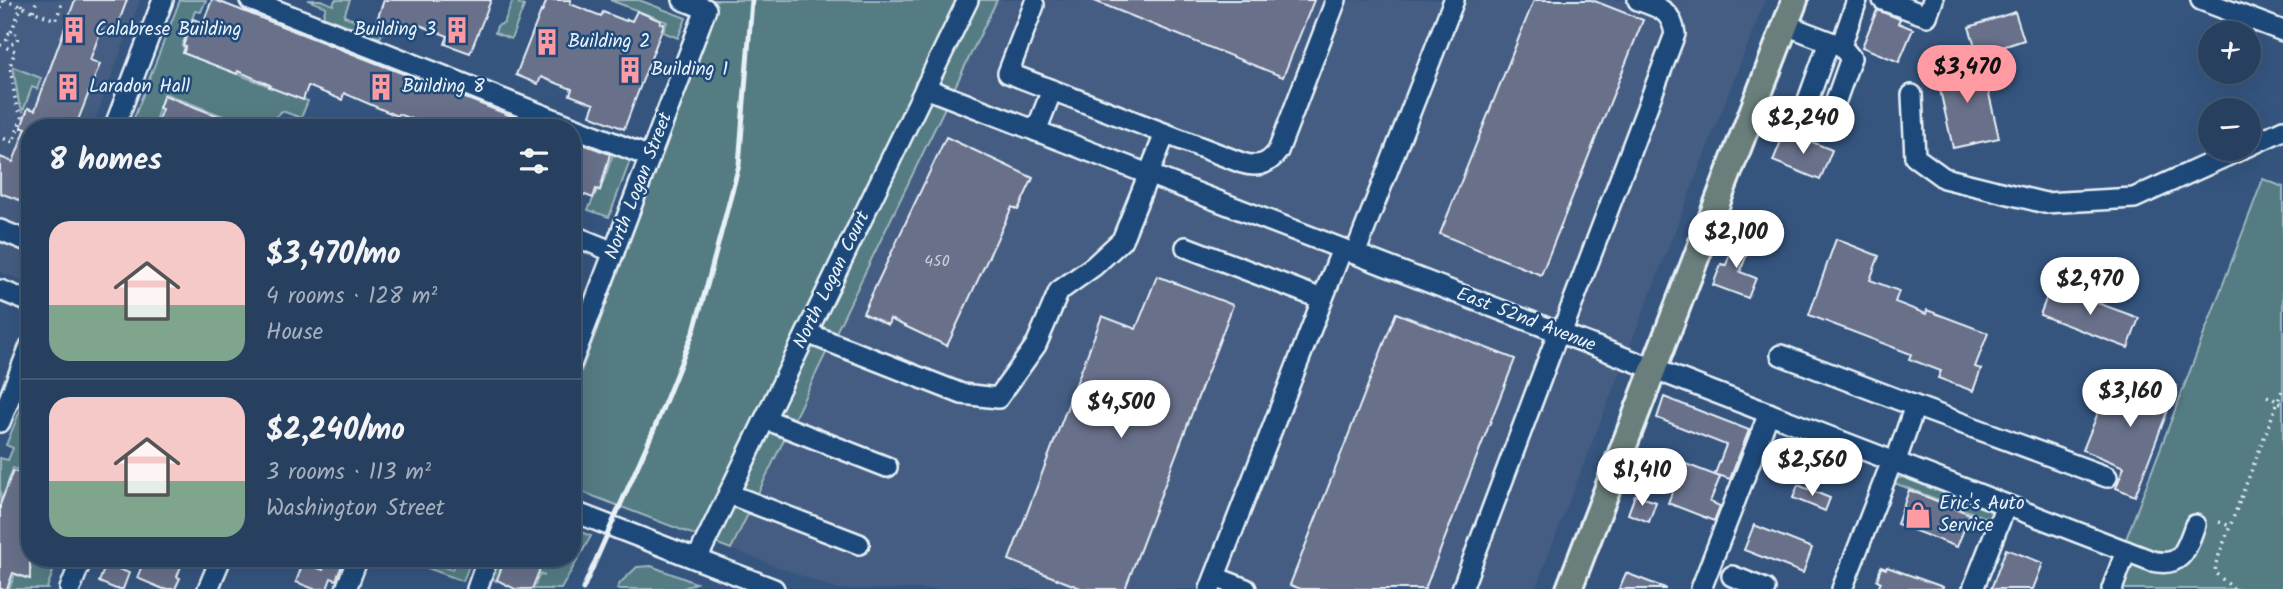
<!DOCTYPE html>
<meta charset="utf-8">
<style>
body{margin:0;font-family:Kalam,sans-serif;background:#344b68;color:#f1f3f6;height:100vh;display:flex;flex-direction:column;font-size:26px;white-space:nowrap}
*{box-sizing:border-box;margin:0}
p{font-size:23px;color:#a5afbd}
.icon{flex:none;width:38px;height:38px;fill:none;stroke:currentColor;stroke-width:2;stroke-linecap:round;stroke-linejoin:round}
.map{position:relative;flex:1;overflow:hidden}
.sheet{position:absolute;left:21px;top:119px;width:560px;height:448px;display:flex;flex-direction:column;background:#28405f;border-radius:28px;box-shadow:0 7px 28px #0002,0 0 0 2px #445974}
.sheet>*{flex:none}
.buttons{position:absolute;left:2198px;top:21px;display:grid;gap:14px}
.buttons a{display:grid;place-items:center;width:63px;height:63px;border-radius:50%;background:#28405f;box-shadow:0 7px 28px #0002,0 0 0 2px #445974;font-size:35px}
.price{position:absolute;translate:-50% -60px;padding:0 16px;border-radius:24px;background:#fff;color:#222;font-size:23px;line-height:46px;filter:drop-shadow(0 2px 4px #0008)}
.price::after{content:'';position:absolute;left:50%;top:42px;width:21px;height:16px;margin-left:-10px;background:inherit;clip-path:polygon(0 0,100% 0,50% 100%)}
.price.selected{background:#ff9aa2;color:#111}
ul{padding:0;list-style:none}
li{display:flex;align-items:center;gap:21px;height:175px;padding:0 28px}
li+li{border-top:2px solid #445974}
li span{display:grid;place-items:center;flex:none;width:196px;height:140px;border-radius:21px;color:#555}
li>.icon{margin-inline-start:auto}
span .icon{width:84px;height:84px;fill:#fffc;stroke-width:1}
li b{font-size:30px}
h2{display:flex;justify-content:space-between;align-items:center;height:84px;padding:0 28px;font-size:30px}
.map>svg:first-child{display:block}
</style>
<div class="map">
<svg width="2283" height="589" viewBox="0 0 2283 589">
<rect width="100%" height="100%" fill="#35557f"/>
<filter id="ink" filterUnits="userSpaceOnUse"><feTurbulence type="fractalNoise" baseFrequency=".0143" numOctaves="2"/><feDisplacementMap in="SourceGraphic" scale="14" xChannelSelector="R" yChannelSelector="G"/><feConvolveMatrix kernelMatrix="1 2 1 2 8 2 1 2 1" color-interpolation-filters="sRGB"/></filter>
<g filter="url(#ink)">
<g fill="#445d82">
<path d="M0,0H140L92,128H30V283L0,272Z"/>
<path d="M997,0H1765L1535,589H836L731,549Z"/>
</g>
<g fill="#547c83" stroke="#9eb6be" stroke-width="2">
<path d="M180,0H206L201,12L195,11L182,46L184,48L183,53L308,101L301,118L282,111L264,128H254L164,93L153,128H130Z"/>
<path d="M308,0H321L333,5L335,0H350L344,16L383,31L380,38L323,16L326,7Z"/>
<path d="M513,0L520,1L519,4L524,6L511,39L495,33L497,26L504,23Z"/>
<path d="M610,0H639L686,18L678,38L663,32L667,22Z"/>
<path d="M711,0H997L731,549L572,488V396L708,32L713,2Z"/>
<path d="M13,67L41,78L37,89L32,87L23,111L19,103Z"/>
<path d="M614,151L626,156L630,161L609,217L588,210L597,190L600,191Z"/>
<path d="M2263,179L2283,187V589H2107Z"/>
<path d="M23,403L30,405V423L24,439L19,438L30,442V474L13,468L8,482L11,483L7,496L3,495L0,503V458L8,460L13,448L6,445Z"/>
<path d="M1902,477L1995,513L1992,520L1894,483L1896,479Z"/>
<path d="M581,532L591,536L561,589H533L539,575L545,576L508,562L503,564L496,581L489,575L495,558H531L533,562L548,568L552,558H572V535Z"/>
<path d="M0,548L48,567L52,558H76L73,565L60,561L57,569H54L47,588L49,589H9L15,574L27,579L31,569L16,562Z"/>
<path d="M456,558H472L463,581L419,565L421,559L452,570Z"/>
<path d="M651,566L696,583L682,589H617L620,583L637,567Z"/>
</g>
<g fill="#676f8a" stroke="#e8f1f8" stroke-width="2">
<path d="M75,0H127L114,35L101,30L90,60L100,64L75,128H30V204L0,193V157L13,162L26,128H21L28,108L35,110Z"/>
<path d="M212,0H215L542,128H425L427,125L398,114L397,116L344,93L342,100L308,86L303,100L269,87L270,85L238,71L237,74L183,53L186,47L183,46L193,19L203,23Z"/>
<path d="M384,0H491L470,53L445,44L448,36L417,24L415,28L401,22L399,29L377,20Z"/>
<path d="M547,0H571L570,4L601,16L603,12L626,21L627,19L632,21L637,11L661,21L660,23L664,24L624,129L590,115L594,104L570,95L572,89L541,77L538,84L516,75L541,11L542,12Z"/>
<path d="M1092,0H1314L1283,77Z"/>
<path d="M1534,0H1592L1643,20L1541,275L1440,234Z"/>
<path d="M1877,10L1900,19L1898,23L1913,29L1899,62L1862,47Z"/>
<path d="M2015,12L2024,40L1978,55L1969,27Z"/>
<path d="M1982,63L1999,138L1953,148L1936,72Z"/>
<path d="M164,95L246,127V128H164L156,125L162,109L159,108Z"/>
<path d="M1785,131L1832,150L1820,180L1773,161Z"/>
<path d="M946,137L1033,178L1018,210L1012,207L947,346L890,319L888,325L863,313Z"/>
<path d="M572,140L610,154L600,190L596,189L593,198L572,190Z"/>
<path d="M1737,234L1753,239L1740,272L1756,278L1748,298L1713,285L1721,264L1726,265Z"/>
<path d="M1836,239L1879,256L1870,280L1899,291L1895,302L1926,314L1927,310L1988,333L1975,367L1981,369L1973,391L1938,378L1941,371L1909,359L1911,354L1809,315Z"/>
<path d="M1157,276L1233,305L1125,589H1083L1009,560L1102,316L1136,329Z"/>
<path d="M2051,286L2139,318L2128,348L2040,315Z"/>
<path d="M1396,313L1515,359L1425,589H1301L1290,585Z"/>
<path d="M2112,378L2152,394L2158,379L2177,386L2135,496L2116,488L2124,467L2083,450Z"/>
<path d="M1664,397L1749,430L1730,479L1715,474L1726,445L1657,418Z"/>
<path d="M1657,453L1720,477L1710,502L1720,506L1714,521L1668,503L1676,482L1650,472Z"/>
<path d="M13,471L30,476V579L13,573L7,589H0V505Z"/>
<path d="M1798,485L1830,498L1825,511L1793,498Z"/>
<path d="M1909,490L1970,514L1957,547L1897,524Z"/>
<path d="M1635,495L1656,502L1649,522L1628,514Z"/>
<path d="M1754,525L1812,548L1803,573L1744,550Z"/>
<path d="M2006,549L2043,563L2033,589H1991Z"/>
<path d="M145,558H184L177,577L180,578L175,589H163L137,578Z"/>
<path d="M327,558H345L336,580L331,578L327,589H314L296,582L303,563L323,570Z"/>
<path d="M505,558H544L532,589H515L497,580Z"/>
<path d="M106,564L129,573L123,589H116L99,582Z"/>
<path d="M1881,567L1886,569L1887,567L1943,587V589H1878L1881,582L1877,580Z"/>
<path d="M1626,573L1665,588V589H1619Z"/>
</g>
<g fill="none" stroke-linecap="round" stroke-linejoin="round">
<defs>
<g id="minor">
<path d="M250,0L650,157"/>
<path d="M1883,0L1927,16L1933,0"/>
<path d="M2201,0L2283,31"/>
<path d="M1034,5L1008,73L1242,163C1258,168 1269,164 1278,151L1336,0"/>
<path d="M1786,25L1841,46L1857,0"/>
<path d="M925,88L2152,561C2183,568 2186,549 2195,525"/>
<path d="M1912,95L1915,157L1944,178L2045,203L2134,198L2242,149"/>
<path d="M1804,111L1829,42"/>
<path d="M1830,117L1851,58L1841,46"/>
<path d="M114,128L163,0"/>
<path d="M1036,131L1052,90"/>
<path d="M2249,146L2283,130"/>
<path d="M0,230L30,242"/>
<path d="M572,235L614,252"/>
<path d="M1186,247L1322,299"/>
<path d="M1355,254L1454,0"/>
<path d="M0,290L30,302"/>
<path d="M807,333L962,394L998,398L1036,345L1059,291L1094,266L1122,240L1165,134"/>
<path d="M1561,334L1675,34C1671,9 1659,8 1638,0"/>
<path d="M1781,355L1915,406L1895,463"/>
<path d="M572,362L706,9L683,0"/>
<path d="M1915,406L2107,477"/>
<path d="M765,419L887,467"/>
<path d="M0,422L30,346"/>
<path d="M729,494L859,544"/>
<path d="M572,511L774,589"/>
<path d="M697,559L968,0"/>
<path d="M1732,576L1765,589"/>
<path d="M1215,577L1246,589"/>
<path d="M70,589L82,558"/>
<path d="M208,589L221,558"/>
<path d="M346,589L358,558"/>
<path d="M477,589L488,558"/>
<path d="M1210,589L1342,249"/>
<path d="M1462,589L1558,333"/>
<path d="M1701,589L1769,413"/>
<path d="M1842,589L1892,461"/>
<path d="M1973,589L2006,505"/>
<path d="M2112,589L2126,551"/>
</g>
<path id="major" d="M1569,589L1795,0"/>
</defs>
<use href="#minor" stroke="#e8f1f8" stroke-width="24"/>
<use href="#major" stroke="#e8f1f8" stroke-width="30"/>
<g stroke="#e8f1f8" stroke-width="3.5" stroke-dasharray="2 5" stroke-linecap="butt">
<path d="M4,0L56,20L63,0"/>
<path d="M0,9L3,0"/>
<path d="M33,11L37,0"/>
<path d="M11,32L24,0"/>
<circle cx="12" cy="38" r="5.5"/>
<path d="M0,45L15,51L10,66L16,104L22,117L13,142L0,137"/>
<path d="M2267,396L2283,404"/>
<path d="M2219,522L2230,526"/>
<path d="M2234,589L2215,573L2216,563L2283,388"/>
</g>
<use href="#minor" stroke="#1f4a7a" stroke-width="19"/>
<use href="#major" stroke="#6b7f7c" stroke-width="24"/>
<path stroke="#e8f1f8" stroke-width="5" d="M583,589L655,427L694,330L708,282L739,165L752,0"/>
</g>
</g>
<defs>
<symbol id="building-bare" viewBox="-9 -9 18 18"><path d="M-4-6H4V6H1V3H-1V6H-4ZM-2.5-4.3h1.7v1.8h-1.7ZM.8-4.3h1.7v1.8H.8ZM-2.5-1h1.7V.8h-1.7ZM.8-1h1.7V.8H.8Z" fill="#ff9aa2" stroke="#1f4a7a" stroke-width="2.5" paint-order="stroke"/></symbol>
<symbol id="shop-bare" viewBox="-9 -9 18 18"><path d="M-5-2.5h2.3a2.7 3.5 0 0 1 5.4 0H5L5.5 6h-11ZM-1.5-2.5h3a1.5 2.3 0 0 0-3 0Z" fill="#ff9aa2" stroke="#1f4a7a" stroke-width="2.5" paint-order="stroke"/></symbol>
</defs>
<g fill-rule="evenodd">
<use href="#building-bare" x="55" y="11" width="38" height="38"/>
<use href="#building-bare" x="438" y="11" width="38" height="38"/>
<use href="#building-bare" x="528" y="23" width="38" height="38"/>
<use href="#building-bare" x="611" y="51" width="38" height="38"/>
<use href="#building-bare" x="49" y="68" width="38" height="38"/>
<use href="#building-bare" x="362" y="68" width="38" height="38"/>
<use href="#shop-bare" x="1899" y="496" width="38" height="38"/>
</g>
<g text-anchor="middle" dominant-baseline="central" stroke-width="5" stroke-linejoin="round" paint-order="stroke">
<g font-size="16" fill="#c8d0dc">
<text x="937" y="261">450</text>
</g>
<g font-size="19" fill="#e8f1f8" stroke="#1f4a7a" text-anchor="start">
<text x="95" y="30">Calabrese Building</text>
<text x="436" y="30" text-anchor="end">Building 3</text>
<text x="568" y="42">Building 2</text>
<text x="651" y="70">Building 1</text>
<text x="89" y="87">Laradon Hall</text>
<text x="402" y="87">Building 8</text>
<text x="1939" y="504">Eric's Auto<tspan x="1939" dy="22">Service</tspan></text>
</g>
<g font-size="19" fill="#e8f1f8" stroke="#1f4a7a">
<text transform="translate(639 186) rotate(-69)">North Logan Street</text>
<text transform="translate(832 280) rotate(-64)">North Logan Court</text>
<text transform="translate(1526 320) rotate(21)">East 52nd Avenue</text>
</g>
</g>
</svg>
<div class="buttons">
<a>+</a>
<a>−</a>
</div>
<b class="price selected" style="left:1967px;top:105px">$3,470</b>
<b class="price" style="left:1803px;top:156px">$2,240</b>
<b class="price" style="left:1736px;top:270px">$2,100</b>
<b class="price" style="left:2090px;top:317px">$2,970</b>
<b class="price" style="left:2130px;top:429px">$3,160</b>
<b class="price" style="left:1121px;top:440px">$4,500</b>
<b class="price" style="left:1812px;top:498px">$2,560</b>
<b class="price" style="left:1642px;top:508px">$1,410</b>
<section class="sheet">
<h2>8 homes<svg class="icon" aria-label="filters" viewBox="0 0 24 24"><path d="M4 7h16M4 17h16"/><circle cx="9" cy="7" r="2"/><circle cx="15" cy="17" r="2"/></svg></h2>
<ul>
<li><span style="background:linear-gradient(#f6c9c9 60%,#7fa58c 0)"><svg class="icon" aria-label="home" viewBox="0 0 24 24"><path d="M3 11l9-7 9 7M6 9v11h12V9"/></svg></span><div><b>$3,470/mo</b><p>4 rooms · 128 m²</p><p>House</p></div></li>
<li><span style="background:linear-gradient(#f6c9c9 60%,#7fa58c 0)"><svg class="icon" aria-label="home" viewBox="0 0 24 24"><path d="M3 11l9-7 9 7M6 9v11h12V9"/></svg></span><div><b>$2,240/mo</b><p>3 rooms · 113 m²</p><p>Washington Street</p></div></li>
</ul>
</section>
</div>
